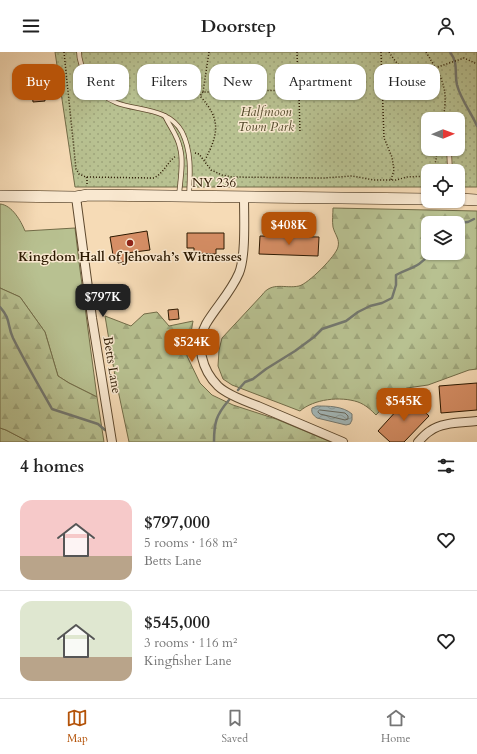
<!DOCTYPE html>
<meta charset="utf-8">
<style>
body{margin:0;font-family:Cardo,serif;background:#f6f6f6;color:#222;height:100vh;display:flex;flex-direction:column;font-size:15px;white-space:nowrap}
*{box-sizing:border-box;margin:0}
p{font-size:13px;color:#767676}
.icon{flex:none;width:22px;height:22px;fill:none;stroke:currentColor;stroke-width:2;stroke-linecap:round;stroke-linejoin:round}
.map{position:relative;height:390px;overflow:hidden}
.side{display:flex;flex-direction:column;background:#fff;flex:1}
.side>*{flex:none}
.guide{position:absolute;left:12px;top:12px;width:453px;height:36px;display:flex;gap:8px}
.needle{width:26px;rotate:89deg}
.tools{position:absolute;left:421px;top:60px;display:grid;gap:8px}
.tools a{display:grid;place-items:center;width:44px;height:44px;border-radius:8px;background:#fff;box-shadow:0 1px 3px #0004;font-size:20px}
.price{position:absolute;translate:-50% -34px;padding:0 9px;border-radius:8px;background:#b45309;color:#fff;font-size:13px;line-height:26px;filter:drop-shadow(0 1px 2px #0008)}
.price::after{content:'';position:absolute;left:50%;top:24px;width:12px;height:9px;margin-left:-6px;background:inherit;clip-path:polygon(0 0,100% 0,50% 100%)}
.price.selected{background:#222;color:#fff}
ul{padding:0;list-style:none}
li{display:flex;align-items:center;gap:12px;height:100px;padding:0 20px}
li+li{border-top:1px solid #e0e0e0}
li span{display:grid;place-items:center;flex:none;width:112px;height:80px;border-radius:12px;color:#555}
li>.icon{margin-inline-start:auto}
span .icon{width:48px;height:48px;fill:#fffc;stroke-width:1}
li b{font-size:17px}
h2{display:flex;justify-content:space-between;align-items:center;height:48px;padding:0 20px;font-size:17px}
.chip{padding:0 14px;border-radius:12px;background:#fff;box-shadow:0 1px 3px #0004;font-size:14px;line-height:36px}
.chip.selected{background:#b45309;color:#fff}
header{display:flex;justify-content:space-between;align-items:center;height:52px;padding:0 20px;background:#fff;font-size:18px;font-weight:700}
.menu{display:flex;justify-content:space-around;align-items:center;height:56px;border-top:1px solid #e0e0e0;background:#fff;font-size:11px;color:#767676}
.menu a{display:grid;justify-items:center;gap:2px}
.menu .selected{color:#b45309}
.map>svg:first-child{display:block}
</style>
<header><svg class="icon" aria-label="menu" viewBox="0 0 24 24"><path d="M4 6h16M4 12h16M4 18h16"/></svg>Doorstep<svg class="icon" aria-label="person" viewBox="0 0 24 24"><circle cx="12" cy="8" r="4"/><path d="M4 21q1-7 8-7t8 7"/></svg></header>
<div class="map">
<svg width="477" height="390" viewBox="0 0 477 390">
<defs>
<pattern id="forest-firs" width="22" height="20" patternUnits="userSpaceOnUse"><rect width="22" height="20" fill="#b8c191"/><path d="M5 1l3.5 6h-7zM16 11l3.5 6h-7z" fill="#9ea57b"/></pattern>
<pattern id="park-dots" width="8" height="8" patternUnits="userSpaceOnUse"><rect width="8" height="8" fill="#b8c191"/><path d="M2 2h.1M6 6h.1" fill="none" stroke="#9ea57b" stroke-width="1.8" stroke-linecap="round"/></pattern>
<pattern id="water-waves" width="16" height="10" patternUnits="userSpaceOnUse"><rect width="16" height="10" fill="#a3b8ba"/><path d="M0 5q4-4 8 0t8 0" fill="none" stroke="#8c9d9e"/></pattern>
</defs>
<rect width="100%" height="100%" fill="#f6dbb6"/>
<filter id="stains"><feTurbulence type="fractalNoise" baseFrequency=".005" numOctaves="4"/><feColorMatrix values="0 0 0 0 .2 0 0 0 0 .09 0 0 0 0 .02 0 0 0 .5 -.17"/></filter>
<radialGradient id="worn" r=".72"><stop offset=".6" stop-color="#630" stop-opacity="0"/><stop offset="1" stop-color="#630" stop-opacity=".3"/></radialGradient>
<g fill="#b8c191" stroke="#726c48">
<path d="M0,152C12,153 21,169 25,179L75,176L79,210L97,345L69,331L58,324L45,280L20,245L0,236Z"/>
<path d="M0,376L6,378L29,390H0Z"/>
</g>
<g fill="url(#forest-firs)" stroke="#726c48" fill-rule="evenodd">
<path d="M333,156L477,159V317L469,318L428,333L407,336L398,339L376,363C371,358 366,353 358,350C340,344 314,347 300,359L232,333L223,327L218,314L219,298L222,286L262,243C272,229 285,237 299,234C308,232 336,204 338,195C340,187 335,183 333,175C332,169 333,162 333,156ZM428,171H458V201H428Z"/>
<path d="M0,236L20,245L45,280L58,324L69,331L97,345L104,390H29L6,378L0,376Z"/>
<path d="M157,260L169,274L193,269L187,304L200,331L212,343L233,353L276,367L331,390H129L115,324L105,264L131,274L144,262Z"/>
</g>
<path fill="url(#park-dots)" stroke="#726c48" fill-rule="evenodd" d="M55,0H477V135H458V119H428V135H75ZM428,67H458V97H428Z"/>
<path fill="url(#water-waves)" stroke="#737870" d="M317,354C328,354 343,354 352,362V368L350,372L346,373L317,366C313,363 311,361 312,356Z"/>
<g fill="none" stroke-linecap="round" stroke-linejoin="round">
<path stroke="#67685d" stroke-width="1" d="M320,358L345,361L348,364V367L345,368L320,362L318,360Z"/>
<g stroke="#737870" stroke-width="2.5">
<path d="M450,0C459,12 454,20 457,33C461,48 471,60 477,74"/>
<path d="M456,171L468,170L474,167"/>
<path d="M0,255C11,267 7,273 13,286C25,310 39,334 52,357L98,372L105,378"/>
<path d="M238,338L245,330L253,327L266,317L295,299L314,285L322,277L346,269L358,260L370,254L382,251L392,246L396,233V223C411,215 419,216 430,201"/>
<path d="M214,390C214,371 216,363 229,348"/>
</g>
</g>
<g fill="#d68e65" stroke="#2b1800">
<path d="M43,30L45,49L33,50L31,32Z"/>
<path d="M147,179L150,198L127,201L128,209L118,211L117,203H113L110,185Z"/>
<path d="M187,181H224V197H216V202L194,201V196H187Z"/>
<path d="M260,184L319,185L318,204L259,202Z"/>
<path d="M178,257L179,267L169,268L168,258Z"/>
<path d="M477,331V358L441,361L439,334Z"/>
<path d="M409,345L429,364L404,390H390L378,379Z"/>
</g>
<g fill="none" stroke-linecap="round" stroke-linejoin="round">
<defs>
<g id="lane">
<path d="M79,0C79,9 83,18 87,26C95,37 104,46 117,51C139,59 169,56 182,80C192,100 190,123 189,144"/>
<path d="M165,64C170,75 178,84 180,96C184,110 180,129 179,144"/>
<path d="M449,97L450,119"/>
</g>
<g id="street">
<path d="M76,145L92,266L112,390"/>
<path d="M244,145C244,165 246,204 239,221C231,240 216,255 206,272C195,293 202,318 218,334C226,342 247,350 258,354C286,366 314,378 343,390"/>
<path d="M418,390C422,386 425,382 430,379C442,370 462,371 477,369"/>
</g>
<g id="secondary">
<path d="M0,144L76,145L88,143L428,147"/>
<path d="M458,147L477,148"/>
</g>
</defs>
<use href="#lane" stroke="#5e492e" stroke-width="5.5"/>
<use href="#street" stroke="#5e492e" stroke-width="10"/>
<use href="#secondary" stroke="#2b1800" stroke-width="12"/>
<g stroke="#2b1800" stroke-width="1.5" stroke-dasharray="1 2" stroke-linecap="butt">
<path d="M64,0L76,117L79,122L86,125L153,126C163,123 167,110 176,104"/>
<path d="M209,0L203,40L294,38"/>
<path d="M297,0L298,33L295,34L294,38L296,41L299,42L302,40L304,37L298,33"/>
<path d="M381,0L384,86L392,105L394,118L391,128"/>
<path d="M389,0C401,19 414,30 436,19"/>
<path d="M426,0C442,27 449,34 443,67"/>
<path d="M435,16L464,6L477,12"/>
<path d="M304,37L322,36"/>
<path d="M203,40L200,44C221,67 219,81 205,108"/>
<path d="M299,42L300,81"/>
<path d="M195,101L199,102L211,118L222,123L232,125L324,126L352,124L374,128H396L407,125L428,124"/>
<path d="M433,119L436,108L437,97"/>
<path d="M87,125V133"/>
</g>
<use href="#lane" stroke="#f9e8d0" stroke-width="4"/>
<use href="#street" stroke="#f9e8d0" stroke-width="8"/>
<use href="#secondary" stroke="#f9e8d0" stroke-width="11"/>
</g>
<circle fill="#8f2418" stroke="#f9e8d0" stroke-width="1.5" cx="130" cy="191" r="4"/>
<g text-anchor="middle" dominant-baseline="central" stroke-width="3" stroke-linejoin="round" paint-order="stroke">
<g font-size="13" font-style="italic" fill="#554b2c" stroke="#f9e8d0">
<text x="266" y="60">Halfmoon<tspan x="266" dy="15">Town Park</tspan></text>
</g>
<g font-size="13" fill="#2b1800" stroke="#f9e8d0">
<text x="214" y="131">NY 236</text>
<text transform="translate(112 313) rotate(81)">Betts Lane</text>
</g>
<g font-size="13" font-weight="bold" fill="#2b1800" stroke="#f9e8d0">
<text x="130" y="205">Kingdom Hall of Jehovah’s Witnesses</text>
</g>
</g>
<rect width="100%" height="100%" filter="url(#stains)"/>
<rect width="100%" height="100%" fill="url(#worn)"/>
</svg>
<div class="tools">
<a><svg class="needle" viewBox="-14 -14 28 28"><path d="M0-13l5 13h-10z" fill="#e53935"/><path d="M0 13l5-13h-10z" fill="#767676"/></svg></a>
<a><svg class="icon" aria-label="locate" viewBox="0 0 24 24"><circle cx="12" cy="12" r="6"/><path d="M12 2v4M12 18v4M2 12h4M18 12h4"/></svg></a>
<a><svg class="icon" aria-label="layers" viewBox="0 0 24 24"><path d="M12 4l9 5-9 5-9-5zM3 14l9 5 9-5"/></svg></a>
</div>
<b class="price" style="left:289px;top:194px">$408K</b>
<b class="price selected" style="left:103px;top:266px">$797K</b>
<b class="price" style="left:192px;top:311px">$524K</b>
<b class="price" style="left:404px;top:370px">$545K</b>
<div class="guide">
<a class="chip selected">Buy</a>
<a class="chip">Rent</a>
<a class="chip">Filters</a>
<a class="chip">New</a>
<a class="chip">Apartment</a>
<a class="chip">House</a>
</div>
</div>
<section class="side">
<h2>4 homes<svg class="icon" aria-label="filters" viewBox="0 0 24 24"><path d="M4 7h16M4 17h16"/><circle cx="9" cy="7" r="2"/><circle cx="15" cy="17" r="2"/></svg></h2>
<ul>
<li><span style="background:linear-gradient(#f6c9c9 70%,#b9a48a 0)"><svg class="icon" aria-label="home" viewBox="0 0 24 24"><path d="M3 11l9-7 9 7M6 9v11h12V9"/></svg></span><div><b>$797,000</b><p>5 rooms · 168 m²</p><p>Betts Lane</p></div><svg class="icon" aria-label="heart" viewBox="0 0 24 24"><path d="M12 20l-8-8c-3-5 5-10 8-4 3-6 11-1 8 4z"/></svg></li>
<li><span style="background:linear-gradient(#dfe7d0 70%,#b9a48a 0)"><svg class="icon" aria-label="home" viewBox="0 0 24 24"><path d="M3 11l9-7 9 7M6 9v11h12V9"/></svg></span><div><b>$545,000</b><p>3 rooms · 116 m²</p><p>Kingfisher Lane</p></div><svg class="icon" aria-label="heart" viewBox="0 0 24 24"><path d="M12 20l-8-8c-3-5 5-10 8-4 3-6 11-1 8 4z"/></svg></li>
</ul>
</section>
<nav class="menu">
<a class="selected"><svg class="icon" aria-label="map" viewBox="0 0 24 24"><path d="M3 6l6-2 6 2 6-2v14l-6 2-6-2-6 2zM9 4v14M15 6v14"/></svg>Map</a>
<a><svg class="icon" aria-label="saved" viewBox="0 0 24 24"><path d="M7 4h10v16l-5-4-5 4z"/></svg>Saved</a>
<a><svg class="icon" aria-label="home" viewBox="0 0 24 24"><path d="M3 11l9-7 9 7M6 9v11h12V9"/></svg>Home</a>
</nav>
